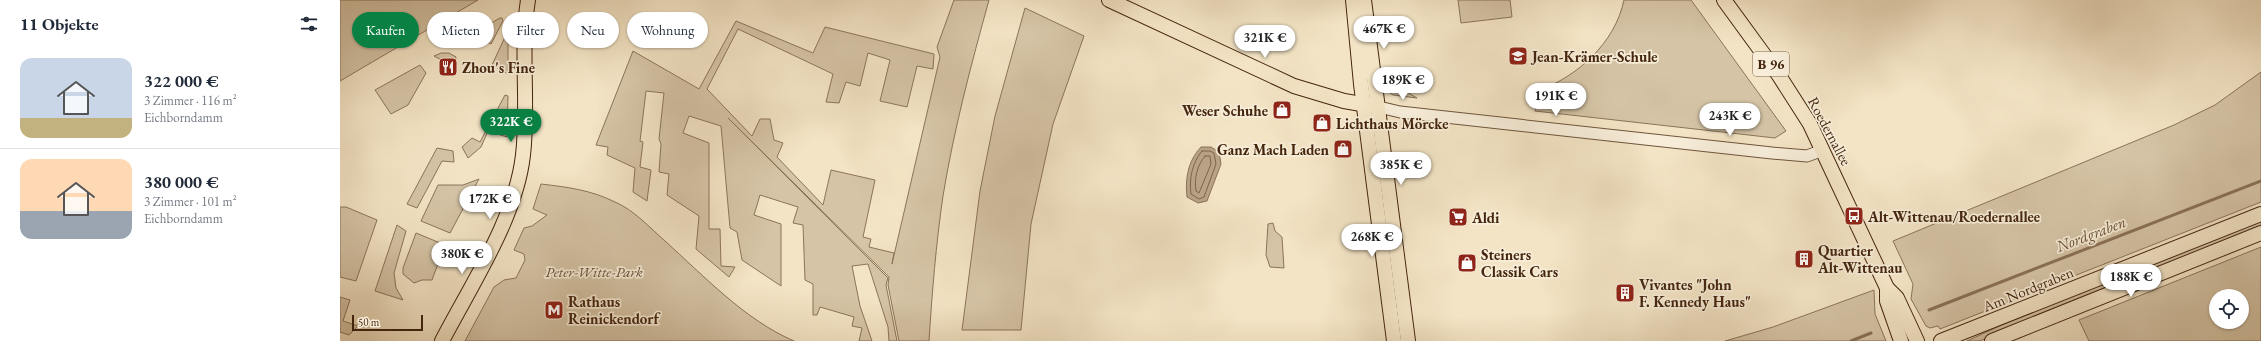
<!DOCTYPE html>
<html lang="de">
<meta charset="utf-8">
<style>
body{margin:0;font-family:"EB Garamond",serif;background:#f2f2f3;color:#1f2937;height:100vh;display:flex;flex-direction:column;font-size:15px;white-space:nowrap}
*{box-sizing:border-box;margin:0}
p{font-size:13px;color:#747a83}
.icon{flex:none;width:22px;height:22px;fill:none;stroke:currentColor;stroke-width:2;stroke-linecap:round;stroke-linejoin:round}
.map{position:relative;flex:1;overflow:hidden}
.details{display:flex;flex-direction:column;background:#fff;width:340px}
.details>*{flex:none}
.top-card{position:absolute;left:12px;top:12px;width:380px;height:36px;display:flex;gap:8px}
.tools{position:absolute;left:1869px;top:289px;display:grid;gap:8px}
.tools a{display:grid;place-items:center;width:40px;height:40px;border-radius:50%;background:#fff;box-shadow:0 1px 3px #0004;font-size:20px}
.scale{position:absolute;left:12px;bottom:10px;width:71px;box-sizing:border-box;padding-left:4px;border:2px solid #44250e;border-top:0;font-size:11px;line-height:14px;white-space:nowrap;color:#44250e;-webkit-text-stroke:3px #f7edd9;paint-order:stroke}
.price{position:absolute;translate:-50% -34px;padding:0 9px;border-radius:14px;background:#fff;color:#222;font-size:13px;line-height:26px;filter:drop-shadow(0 1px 2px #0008)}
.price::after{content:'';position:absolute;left:50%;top:24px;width:12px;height:9px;margin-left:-6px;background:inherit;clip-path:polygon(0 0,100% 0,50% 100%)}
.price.on{background:#0b8043;color:#fff}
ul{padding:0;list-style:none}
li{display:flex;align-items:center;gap:12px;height:100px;padding:0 20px}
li+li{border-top:1px solid #e0e1e3}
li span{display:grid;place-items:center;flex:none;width:112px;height:80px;border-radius:12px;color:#555}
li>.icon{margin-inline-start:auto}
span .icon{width:48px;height:48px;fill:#fffc;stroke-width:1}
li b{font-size:17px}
h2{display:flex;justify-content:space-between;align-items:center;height:48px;padding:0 20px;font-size:17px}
.chip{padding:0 14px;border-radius:18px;background:#fff;box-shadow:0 1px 3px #0004;font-size:14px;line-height:36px}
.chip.on{background:#0b8043;color:#fff}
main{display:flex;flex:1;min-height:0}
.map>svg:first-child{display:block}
</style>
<main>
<section class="details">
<h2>11 Objekte<svg class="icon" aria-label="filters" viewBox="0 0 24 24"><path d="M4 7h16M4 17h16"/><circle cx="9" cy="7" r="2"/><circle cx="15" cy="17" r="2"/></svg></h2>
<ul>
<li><span style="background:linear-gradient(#c9d6e8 75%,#c2b280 0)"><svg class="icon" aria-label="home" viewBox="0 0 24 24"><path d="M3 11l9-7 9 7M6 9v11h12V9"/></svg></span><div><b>322 000 €</b><p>3 Zimmer · 116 m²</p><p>Eichborndamm</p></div></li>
<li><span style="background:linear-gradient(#ffd9b3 65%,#9aa5b1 0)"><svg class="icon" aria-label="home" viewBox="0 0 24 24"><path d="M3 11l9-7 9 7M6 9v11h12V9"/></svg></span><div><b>380 000 €</b><p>3 Zimmer · 101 m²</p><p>Eichborndamm</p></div></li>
</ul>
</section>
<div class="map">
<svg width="1921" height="341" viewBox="0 0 1921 341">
<rect width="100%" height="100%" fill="#f3e4c5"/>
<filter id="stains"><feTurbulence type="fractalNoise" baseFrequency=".005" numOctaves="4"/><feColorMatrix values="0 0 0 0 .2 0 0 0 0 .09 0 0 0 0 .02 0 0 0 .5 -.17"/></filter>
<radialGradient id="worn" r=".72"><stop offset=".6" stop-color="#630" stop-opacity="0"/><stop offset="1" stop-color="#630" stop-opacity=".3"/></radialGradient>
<g fill="#d5c4a6" stroke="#8c745a" fill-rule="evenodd">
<path d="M0,0H138L0,81Z"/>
<path d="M614,0H649C631,65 614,129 603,196C596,244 592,293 589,341H559L548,285L549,277L388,118L548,278L546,285L557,341H549L548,327L528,264L512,266L520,306L532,341H519L522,328L512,326L514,317L480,307L477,315H473V284L465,280L463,225L453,223L458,207L420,195L414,215L441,224V286L402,260L397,232L390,228L381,126L349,116L343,133L369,143V229H380L381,266L395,267L389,277L356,249L359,216L327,195L329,174L319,172L321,144L319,139L324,93L306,91L300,141L303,142L300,167L311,170L307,201L293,192L295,168L267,155L268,147L256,145L293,51L359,89L396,21L473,53L485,27L594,54L593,69L577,66L567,107L540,101L550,60L528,53L520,86L506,82L499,103L486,102L493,74L398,29L367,89L412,136L420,119H430L434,140L443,143L437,157L483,205L491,170L535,180L523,237L531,239L529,247L554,253L552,264L600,57L597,47Z"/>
<path d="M1118,0H1170L1172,17L1121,23Z"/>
<path d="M1284,0H1351L1446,131L1435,138L1195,111L1198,91C1238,76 1275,43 1284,0Z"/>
<path d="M685,8L744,36L713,124L691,224L681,330H622L640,191L655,116Z"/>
<path d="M160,18H162L163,21L151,44L132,34Z"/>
<path d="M168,34V74L152,65L165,37Z"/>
<path d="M101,53H109L116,57L114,67L94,56Z"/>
<path d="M80,65L86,73L68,105L51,114L35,90Z"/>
<path d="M1047,70H1050L1057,86L1077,98L1053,95L1050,93Z"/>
<path d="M1921,72V202L1600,329L1598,326L1590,328L1586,326L1571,299L1573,284L1553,241L1834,125L1875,105Z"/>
<path d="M165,95L168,96L167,137L148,131L141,147L128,158L122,147L132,138L140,142Z"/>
<path d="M97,148L113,151L114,162L102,161L77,208L67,204Z"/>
<path d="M139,179L110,233L81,221L98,185H123Z"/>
<path d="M201,184C227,187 251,190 275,202C294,210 309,227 325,241C364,276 405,320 454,341H125L154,287L164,280L176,278L185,260L184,254L174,250L184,228L192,226L207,215L193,209Z"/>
<path d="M0,207H6L37,220L16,281L0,277Z"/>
<path d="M1921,220V228L1640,341H1627L1681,316Z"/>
<path d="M933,223L935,231L942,237L944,268L930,267L926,255L928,224Z"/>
<path d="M57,225L66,231L54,273L56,288L63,300L35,291Z"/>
<path d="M76,233L105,245L92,280H82L74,283L63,274V268Z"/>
<path d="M1921,247V341H1749L1739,320ZM1876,296H1902V322H1876Z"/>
<path d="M1534,290L1535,314L1546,341H1385L1433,327Z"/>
<path d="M0,297L10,300L3,321L18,326L9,335L0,332Z"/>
</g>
<path fill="#b8a387" stroke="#8a7157" d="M861,147H871L879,152L881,164L867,201L858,203L847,197C845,178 848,161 861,147Z"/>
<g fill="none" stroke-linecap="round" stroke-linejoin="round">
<g stroke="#7e644a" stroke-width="1">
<path d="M862,151H870L874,153L876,164L864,197L859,199L851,194C849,179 852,163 862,151Z"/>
<path d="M865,156H870L871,164L859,193L856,191C854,179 857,165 865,156Z"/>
</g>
<g stroke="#8a7157" stroke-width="3">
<path d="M1589,310L1921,181"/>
<path d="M1511,341L1531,333"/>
</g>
<defs>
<path id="minor" d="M1039,107L1060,112L1432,153L1467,156L1483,150"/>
<g id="major">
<path d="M769,0L954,86L1004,101L1033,106"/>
<path d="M1013,0L1021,84L1054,341"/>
<path d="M1024,0L1068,341"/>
<path d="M1384,0L1438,74L1470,124L1547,288L1557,298L1577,341"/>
<path d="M1547,288V301L1561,341"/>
<path d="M102,341C131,285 176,218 183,155C189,104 180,51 188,0"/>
<path d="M1601,341L1921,214"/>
<path d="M1652,341L1921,233"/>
</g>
</defs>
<use href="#minor" stroke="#70553c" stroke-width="13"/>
<use href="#major" stroke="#44250e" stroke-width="16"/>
<use href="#minor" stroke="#f7edd9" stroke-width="11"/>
<use href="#major" stroke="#f3e4c5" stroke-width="14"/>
</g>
<defs>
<symbol id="school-square" viewBox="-11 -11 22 22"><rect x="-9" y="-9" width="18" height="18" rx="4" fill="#8f2418" stroke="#f7edd9"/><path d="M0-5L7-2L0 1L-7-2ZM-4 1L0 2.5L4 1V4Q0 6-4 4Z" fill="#fff"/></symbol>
<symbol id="restaurant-square" viewBox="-11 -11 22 22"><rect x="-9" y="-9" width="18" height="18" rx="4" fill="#8f2418" stroke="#f7edd9"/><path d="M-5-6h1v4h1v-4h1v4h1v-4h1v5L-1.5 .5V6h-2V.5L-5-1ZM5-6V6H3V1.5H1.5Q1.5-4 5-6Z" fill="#fff"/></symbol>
<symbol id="shop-square" viewBox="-11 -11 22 22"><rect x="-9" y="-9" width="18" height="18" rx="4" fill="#8f2418" stroke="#f7edd9"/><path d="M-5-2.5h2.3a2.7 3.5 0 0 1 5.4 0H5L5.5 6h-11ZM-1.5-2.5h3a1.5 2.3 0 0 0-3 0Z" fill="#fff"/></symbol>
<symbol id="bus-square" viewBox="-11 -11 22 22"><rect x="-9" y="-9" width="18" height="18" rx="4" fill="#8f2418" stroke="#f7edd9"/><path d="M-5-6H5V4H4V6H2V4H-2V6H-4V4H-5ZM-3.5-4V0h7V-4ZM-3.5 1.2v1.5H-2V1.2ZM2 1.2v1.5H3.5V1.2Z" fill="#fff"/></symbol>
<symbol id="supermarket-square" viewBox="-11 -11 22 22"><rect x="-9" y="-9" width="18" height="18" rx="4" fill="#8f2418" stroke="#f7edd9"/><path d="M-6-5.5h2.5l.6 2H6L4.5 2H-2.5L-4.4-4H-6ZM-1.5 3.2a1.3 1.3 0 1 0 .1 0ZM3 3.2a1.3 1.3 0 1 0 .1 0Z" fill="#fff"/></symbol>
<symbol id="building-square" viewBox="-11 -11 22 22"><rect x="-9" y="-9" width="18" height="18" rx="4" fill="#8f2418" stroke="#f7edd9"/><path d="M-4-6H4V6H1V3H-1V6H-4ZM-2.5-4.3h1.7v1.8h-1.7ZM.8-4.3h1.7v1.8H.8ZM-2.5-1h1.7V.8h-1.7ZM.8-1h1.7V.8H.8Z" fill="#fff"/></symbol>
<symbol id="metro-square" viewBox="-11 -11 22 22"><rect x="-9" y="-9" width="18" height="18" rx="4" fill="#8f2418" stroke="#f7edd9"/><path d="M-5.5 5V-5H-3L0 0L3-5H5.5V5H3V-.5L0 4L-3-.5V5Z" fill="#fff"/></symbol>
</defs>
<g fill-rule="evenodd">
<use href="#school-square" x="1167" y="45" width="22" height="22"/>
<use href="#restaurant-square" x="97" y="56" width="22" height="22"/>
<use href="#shop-square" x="931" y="99" width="22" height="22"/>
<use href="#shop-square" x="971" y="112" width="22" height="22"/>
<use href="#shop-square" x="992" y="138" width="22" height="22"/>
<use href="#bus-square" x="1503" y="205" width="22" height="22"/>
<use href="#supermarket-square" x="1107" y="206" width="22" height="22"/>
<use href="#building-square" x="1453" y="248" width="22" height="22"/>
<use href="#shop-square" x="1116" y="252" width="22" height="22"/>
<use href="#building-square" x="1274" y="282" width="22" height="22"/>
<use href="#metro-square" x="203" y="299" width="22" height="22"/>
</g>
<g text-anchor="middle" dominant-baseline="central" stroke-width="3.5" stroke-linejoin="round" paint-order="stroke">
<rect fill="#f7edd9" stroke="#7a614b" stroke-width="1" x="1413" y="52" width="36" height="24" rx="3"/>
<g font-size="14" font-weight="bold" fill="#44250e">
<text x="1431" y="64">B 96</text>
</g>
<g font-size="15" font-weight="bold" fill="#44250e" stroke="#f7edd9" text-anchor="start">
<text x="1192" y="56">Jean-Krämer-Schule</text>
<text x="122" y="67">Zhou's Fine</text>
<text x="928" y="110" text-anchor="end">Weser Schuhe</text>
<text x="996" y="123">Lichthaus Mörcke</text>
<text x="989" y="149" text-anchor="end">Ganz Mach Laden</text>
<text x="1528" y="216">Alt-Wittenau/Roedernallee</text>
<text x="1132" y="217">Aldi</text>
<text x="1478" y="250">Quartier<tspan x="1478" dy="17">Alt-Wittenau</tspan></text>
<text x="1141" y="254">Steiners<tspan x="1141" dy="17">Classik Cars</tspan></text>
<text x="1299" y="284">Vivantes "John<tspan x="1299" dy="17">F. Kennedy Haus"</tspan></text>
<text x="228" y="301">Rathaus<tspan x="228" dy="17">Reinickendorf</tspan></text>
</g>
<g font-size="15" fill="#44250e" stroke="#f7edd9">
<text transform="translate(1490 131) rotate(62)">Roedernallee</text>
<text transform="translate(1688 289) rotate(-22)">Am Nordgraben</text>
</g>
<g font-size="15" font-style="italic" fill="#684d34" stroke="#f7edd9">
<text x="254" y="271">Peter-Witte-Park</text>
</g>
<g font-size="16" font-style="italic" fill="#674b32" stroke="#f7edd9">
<text transform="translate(1751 234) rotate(-21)">Nordgraben</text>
</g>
</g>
<rect width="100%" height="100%" filter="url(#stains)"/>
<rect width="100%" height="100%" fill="url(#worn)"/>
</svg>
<div class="tools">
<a><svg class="icon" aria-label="locate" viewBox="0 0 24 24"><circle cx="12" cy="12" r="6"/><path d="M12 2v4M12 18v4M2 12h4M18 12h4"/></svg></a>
</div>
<div class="scale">50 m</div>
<b class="price" style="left:1044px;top:50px">467K €</b>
<b class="price" style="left:925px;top:59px">321K €</b>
<b class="price" style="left:1063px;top:101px">189K €</b>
<b class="price" style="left:1216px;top:117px">191K €</b>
<b class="price" style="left:1390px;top:137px">243K €</b>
<b class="price on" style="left:171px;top:143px">322K €</b>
<b class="price" style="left:1061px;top:186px">385K €</b>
<b class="price" style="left:150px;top:220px">172K €</b>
<b class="price" style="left:1032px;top:258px">268K €</b>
<b class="price" style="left:122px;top:275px">380K €</b>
<b class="price" style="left:1791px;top:298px">188K €</b>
<div class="top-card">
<a class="chip on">Kaufen</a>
<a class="chip">Mieten</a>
<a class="chip">Filter</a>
<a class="chip">Neu</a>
<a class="chip">Wohnung</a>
</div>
</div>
</main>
